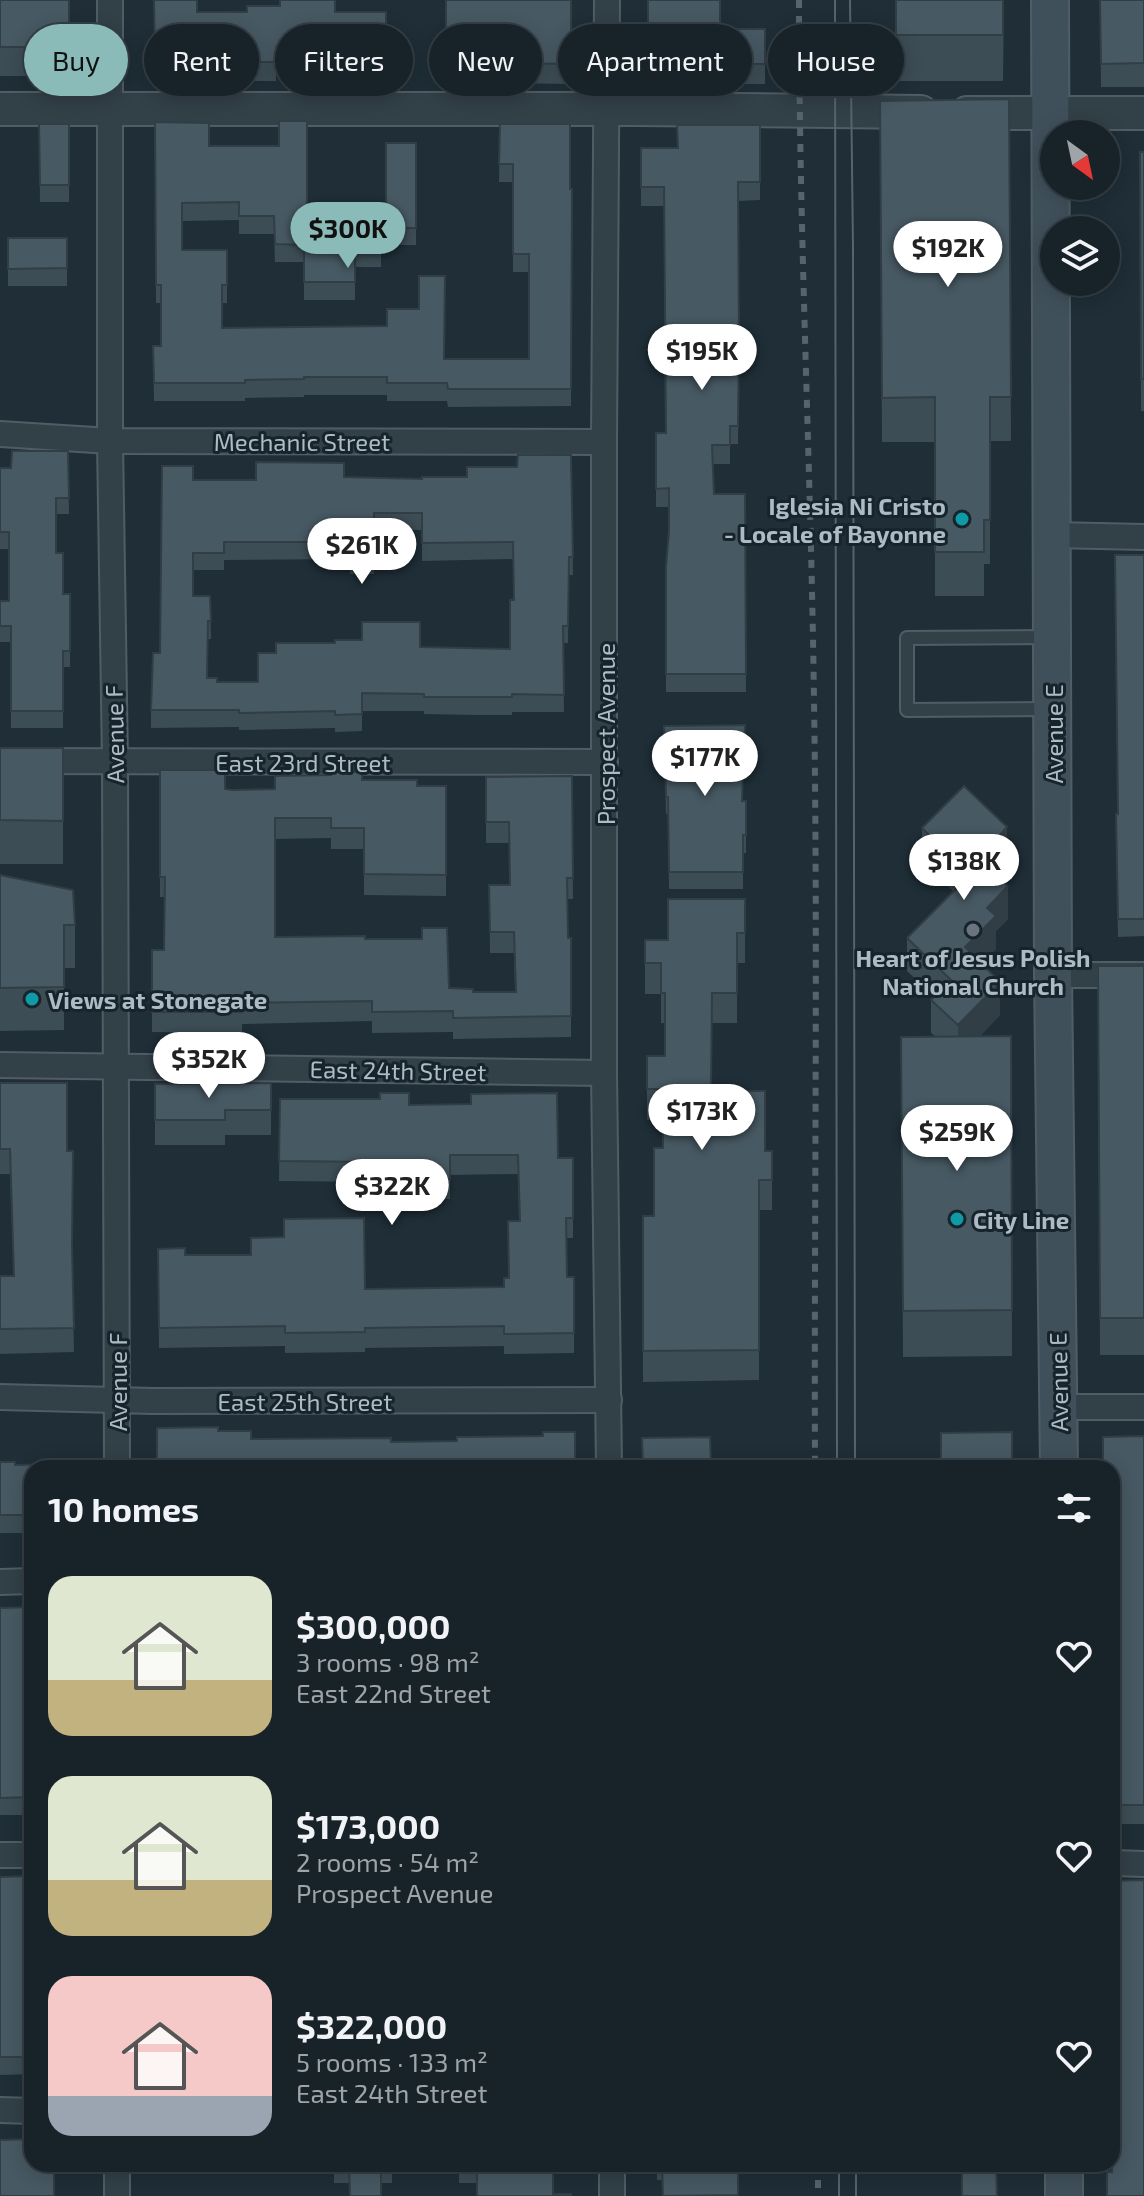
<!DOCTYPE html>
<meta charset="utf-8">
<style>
body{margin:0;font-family:"Exo 2",sans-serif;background:#202a31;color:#f1f3f6;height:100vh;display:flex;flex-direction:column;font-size:30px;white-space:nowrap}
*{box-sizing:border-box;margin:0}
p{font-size:26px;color:#9ea4a8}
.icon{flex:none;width:44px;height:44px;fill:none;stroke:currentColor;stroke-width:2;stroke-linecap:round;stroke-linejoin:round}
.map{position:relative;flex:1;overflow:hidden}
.details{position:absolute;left:24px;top:1460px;width:1096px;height:712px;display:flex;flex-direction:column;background:#172229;border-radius:24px;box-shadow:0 4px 20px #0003,0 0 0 2px #363f46}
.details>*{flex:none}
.banner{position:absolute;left:24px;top:24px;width:1096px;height:72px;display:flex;gap:16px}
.needle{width:52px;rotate:147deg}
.controls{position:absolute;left:1040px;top:120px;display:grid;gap:16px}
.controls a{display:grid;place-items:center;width:80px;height:80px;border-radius:50%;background:#172229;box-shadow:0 4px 20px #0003,0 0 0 2px #363f46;font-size:40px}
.price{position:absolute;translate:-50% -68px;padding:0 18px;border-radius:28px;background:#fff;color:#222;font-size:26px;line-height:52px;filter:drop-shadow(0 2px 4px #0008)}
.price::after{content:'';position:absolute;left:50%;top:48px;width:24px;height:18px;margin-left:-12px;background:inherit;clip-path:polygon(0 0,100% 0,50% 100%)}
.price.selected{background:#8bbbb9;color:#111}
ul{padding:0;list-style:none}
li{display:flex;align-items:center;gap:24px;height:200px;padding:0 24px}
li span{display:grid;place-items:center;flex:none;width:224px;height:160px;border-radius:24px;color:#555}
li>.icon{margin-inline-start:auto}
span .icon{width:96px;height:96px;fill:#fffc;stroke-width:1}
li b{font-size:34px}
h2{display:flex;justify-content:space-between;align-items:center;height:96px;padding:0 24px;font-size:34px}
.chip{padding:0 28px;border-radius:36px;background:#172229;box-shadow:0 4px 20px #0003,0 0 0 2px #363f46;font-size:28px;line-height:72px}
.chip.selected{background:#8bbbb9;color:#111}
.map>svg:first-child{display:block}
</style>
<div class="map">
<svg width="1144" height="2196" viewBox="0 0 1144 2196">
<rect width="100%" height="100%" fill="#1f2e37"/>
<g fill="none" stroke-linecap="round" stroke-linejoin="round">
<defs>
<path id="service" d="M1050,709L907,710V638L1050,637"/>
<g id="minor">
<path d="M110,0V441L115,762L117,1468"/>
<path d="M607,0L604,442V1073L609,1468"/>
<path d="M0,434L110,441L604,442"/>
<path d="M1053,535L1144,537"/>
<path d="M0,761L605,762"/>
<path d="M1053,975H1144"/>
<path d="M0,1065L604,1073"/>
<path d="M0,1397L153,1401L609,1400"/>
<path d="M1059,1407H1144"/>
<path d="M0,1582L32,1581"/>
<path d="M0,1855H32"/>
<path d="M1112,1863L1144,1864"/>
<path d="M0,2110L32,2111"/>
<path d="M117,2164V2196"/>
<path d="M612,2164V2196"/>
</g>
<g id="tertiary">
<path d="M0,109H637L921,112"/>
<path d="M967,113H1144"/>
</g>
<g id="secondary">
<path d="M1050,0L1053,975L1059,1468"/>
<path d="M1064,2164V2196"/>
</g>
</defs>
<use href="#service" stroke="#505d66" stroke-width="16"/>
<use href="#minor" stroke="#505d66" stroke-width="28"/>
<use href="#tertiary" stroke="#505d66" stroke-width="36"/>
<use href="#secondary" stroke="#505d66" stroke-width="40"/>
<use href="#service" stroke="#324048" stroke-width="12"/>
<use href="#minor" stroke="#324048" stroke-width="24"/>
<use href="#tertiary" stroke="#324048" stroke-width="32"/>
<use href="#secondary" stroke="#40505b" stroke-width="36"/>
<g stroke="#54656f" stroke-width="2">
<path d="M835,0L837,1468"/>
<path d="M850,0L853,247L855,1468"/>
<path d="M839,2164V2196"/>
<path d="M856,2164V2196"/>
</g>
<g stroke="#54656f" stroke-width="6" stroke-dasharray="8 8" stroke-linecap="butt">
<path d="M799,0C799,234 811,467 814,701C818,956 814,1212 815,1468"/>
<path d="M818,2164V2196"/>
</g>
</g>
<g fill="#3d4d55" fill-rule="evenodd">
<path d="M0,0H69V62L55,76H0Z"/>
<path d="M154,0L197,12H386V82H339V66H276V81H155Z"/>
<path d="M446,0H571V84L446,82Z"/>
<path d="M648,0L720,29H765V84H648Z"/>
<path d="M896,0H1004L1003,81H896Z"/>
<path d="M1100,0H1144V87H1101Z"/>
<path d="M1009,99L1011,441H990V564H984V596H935V442H882L880,101Z"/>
<path d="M155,122L209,146L307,215H381V267H355V300H304V262H275L274,234H239V220L182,221V250H227V303H222V328L444,359H529V272H513V182H499L500,124L570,189H572L571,406L448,407L447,401H387V395H304V397L245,398V401H154L153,346H161V303H156Z"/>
<path d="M39,124H69V202H40Z"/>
<path d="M760,125V200L738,201L739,361L738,444H730V464H713L714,494H745L746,692H666V566L669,531V507H656V433H665L664,206H641V148H677Z"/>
<rect x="386" y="143" width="30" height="102"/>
<path d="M1144,152V411H1141L1140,184Z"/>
<rect x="8" y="238" width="59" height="48"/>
<path d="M68,451L69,514H56V553L63,594H70V667H63V728H11V642H0V601H9V549H0V468H11Z"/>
<path d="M571,455L573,575H569L568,643H563L564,712H512V715H475L424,714V711H362V731L335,732V728L239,730V727L151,728V710L160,653L193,480H256L344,477L422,479L467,477L517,467ZM374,530H422V561L513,559L514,600L510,649L420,647L276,653L258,682H217L207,678L208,639H211L210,596H193V570H224V560L350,559V574H374Z"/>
<path d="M1144,555V936L1118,937L1116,832Z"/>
<path d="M664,726L743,801H746V853H743V889H669L668,814H666Z"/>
<rect x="0" y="748" width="63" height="116"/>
<path d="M160,770L225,789L232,790L275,789L362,780L417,786H446V896L364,895V849H331V838L275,839V937L365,939L449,988L473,992H515L514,953H490L489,885H510L509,843H486V777L572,776L573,899H568V938H571V1037L453,1039V1032L372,1033V1021L242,1024V1033L152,1032V950H164V897H160Z"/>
<path d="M922,828L1007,843L1010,879L1006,883L1008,919L996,931V949L981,964L1000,1015L980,1036H1011L1012,1356L903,1357L901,1037L935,1036L931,1033V1000L934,997L907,971V938L953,891L922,861Z"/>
<path d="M0,875L75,925V968H64V1030L0,1031Z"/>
<path d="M745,899V963H737V1023H712L711,1091L765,1151H772V1210H759V1380L643,1382V1216H654L663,1148V1119L647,1120V1056H665V1023H661V994H645V940H668Z"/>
<path d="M1098,966H1144V1355H1100Z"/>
<path d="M0,1083L67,1151L72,1254L74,1352L0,1354V1276H14L10,1174H0Z"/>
<path d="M271,1083V1135H225V1145H155V1084Z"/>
<path d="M280,1099L409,1105L558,1158H573V1238H567V1277H574V1353L504,1354V1346L365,1348V1352L285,1353V1346L159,1348L158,1249L185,1255L365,1289L504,1287L509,1278L519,1221L518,1174L450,1175V1199H379V1182L279,1181Z"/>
<path d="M941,1433L1012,1464V1468H941Z"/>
<path d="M1144,1436V1824H1113L1112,1468L1103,1466Z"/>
<path d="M0,1462L32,1468V1533H0Z"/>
<path d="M32,1607V1815H0V1608Z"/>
<path d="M32,1876V2074L0,2075V1877Z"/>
<rect x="334" y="2164" width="58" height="19"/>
<path d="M459,2164H553V2194L477,2183H459Z"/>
<path d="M657,2164H731V2165H738V2196H662V2180H657Z"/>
</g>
<g fill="#323e45">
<path d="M69,32V62L55,76V47Z"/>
<path d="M1007,827V850L1010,846V879L989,900V867L999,836Z"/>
<path d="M1008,886V919L996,931V949L965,980V947L987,908Z"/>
<path d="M1000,982V1015L958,1058V1025Z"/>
</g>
<g fill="#475963" stroke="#323e45" stroke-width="2" fill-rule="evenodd">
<path d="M0,0H69V32L55,47H0Z"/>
<path d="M154,0H197V12H247V6H280V0H335V12H386V63H339V48L276,47V62H155Z"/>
<path d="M446,0H571V64L446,62Z"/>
<path d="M648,0H720V29H765V64H648Z"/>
<rect x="896" y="0" width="107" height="35"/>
<path d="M1100,0H1144V63L1101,64Z"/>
<path d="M1009,99L1011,397H990V520H984V552H935V397L882,398L880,101Z"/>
<path d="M279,121H307V215H381V249H355V282H304V245L275,244L274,216H239V202L182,203V250H227V285H222V328L387,326V309H419V276H445L444,359H529V254H513V164H499L500,124H570V189H572L571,389H448L447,383H387V377H304V379L245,380V383H154L153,346H161V285H156L155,122L209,123V146H279Z"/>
<path d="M39,124H69V185H40Z"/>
<path d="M677,125H760V182H738L739,342L738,426H730V445H712L714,494H745L746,674H666V566L669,531V488L656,489V433H666L664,187H641V148H678Z"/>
<rect x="386" y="143" width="30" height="85"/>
<path d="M1140,152H1144V379H1141Z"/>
<path d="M8,238H67V268L8,269Z"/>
<path d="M12,451H68L69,498H56V553H63V594H70V651H63V711H11V626H0V601H9V532H0V468H11Z"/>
<path d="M518,455H571L573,557H569L568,626H563L564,695L512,694V697H424V694L362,693V714L335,715V711L239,713V710H151L153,653H160L162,466H193V480H256V462L344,463V477L422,479V477H467V467H517ZM374,513H422V543L513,542L514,600H510V649L420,647V622H362V640H335V643H276V653H258V682H217V678H207L208,621H211L210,596H193V553H224V542H350V557H374Z"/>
<path d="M1115,555H1144V919H1118L1116,814H1118Z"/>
<path d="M745,725L742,801H746V835H743V872H669L668,797H666L664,726Z"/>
<path d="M0,748H63V821L0,820Z"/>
<path d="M160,770H225V789L232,790L275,789V776L331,775V772H362V780H417V786H446V875L364,874V828H331V818H275V937L365,936V939H422V928H447L449,988L473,989V992H516L514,932H490L489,885H510L509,822H486V777L572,776L573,878H567L568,938H571V1016L453,1018V1011L372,1012V1001L242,1003V1012H152V950H164L165,877H160Z"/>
<path d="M964,786L1007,827L999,836L1010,846L989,867L1008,886L987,908L996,916L965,947L1000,982L958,1025L931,1000L951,980L907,938L970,875L922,828Z"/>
<path d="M0,875L73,890L75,925H64V987L0,988Z"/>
<path d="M668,899H745V933H737V993H712L711,1091H765V1151H772V1180H759V1350L643,1351V1216H654V1148H663V1089H647V1056H665V993H661V963H645V940H668Z"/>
<path d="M1098,966H1144V1318H1100Z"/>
<path d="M1011,1036L1012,1310L903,1311L901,1037Z"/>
<path d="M0,1083H67V1151H73L72,1246L74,1328L0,1329V1276H14L10,1149H0Z"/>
<path d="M271,1083V1110H225V1120H155V1084Z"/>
<path d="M380,1093H409V1105L471,1104V1094L557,1093L558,1158H573V1218H566L567,1277H574V1333L504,1334V1326L365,1328V1332L285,1333V1326L159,1328L158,1249L185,1248V1255H251V1238L284,1237V1219L364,1218L365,1289L504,1287V1278H509L508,1221H520L518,1155H450V1179H379L380,1162L279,1161L280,1099H380Z"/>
<path d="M218,1427V1431H251V1439L391,1438V1442L457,1441V1437L543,1436V1432H575V1468H157V1428Z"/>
<path d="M1012,1432V1464H1005V1468H946V1465H941V1433Z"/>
<path d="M1144,1436V1805H1113L1112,1468H1095V1467L1103,1466V1437Z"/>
<path d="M710,1437L711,1465H714V1468H646V1465H643L642,1438Z"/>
<path d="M0,1462H15V1465L68,1464V1468H32V1515H0Z"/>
<path d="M32,1607V1797L0,1798V1608Z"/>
<path d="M32,1876V2057H0V1877Z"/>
<path d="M1144,1880V2196H1107V2172H1112V1881Z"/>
<path d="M32,2139V2164H54V2196H0V2140Z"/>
<path d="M334,2164H392V2166H381V2196H350L349,2166H334Z"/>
<path d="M459,2164H553V2194H571V2196H477V2166H459Z"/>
<path d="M662,2164H731V2165H738V2195L663,2196Z"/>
<path d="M962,2164H996L997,2196H962Z"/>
</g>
<g fill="#0f9aa8" stroke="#18242c" stroke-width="3">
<circle cx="962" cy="519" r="8"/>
<circle cx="32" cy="999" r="8"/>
<circle cx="957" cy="1219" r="8"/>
</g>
<circle fill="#6b7280" stroke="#18242c" stroke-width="3" cx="973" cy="930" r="8"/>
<g text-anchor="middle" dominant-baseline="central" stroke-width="6" stroke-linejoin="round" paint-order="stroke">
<g font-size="24" fill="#acbbc5" stroke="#18242c">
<text x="302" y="441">Mechanic Street</text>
<text transform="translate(114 734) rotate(-91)">Avenue F</text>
<text transform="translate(605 734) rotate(-90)">Prospect Avenue</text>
<text transform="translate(1053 734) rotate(-90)">Avenue E</text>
<text x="303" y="762">East 23rd Street</text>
<text transform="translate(398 1070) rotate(1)">East 24th Street</text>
<text transform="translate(117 1382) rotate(-90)">Avenue F</text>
<text transform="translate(1058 1382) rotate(-91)">Avenue E</text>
<text x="305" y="1401">East 25th Street</text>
</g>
<g font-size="24" font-weight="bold" fill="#acbbc5" stroke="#18242c" text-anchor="start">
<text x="946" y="505" text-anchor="end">Iglesia Ni Cristo<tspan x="946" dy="28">- Locale of Bayonne</tspan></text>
<text x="973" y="957" text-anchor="middle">Heart of Jesus Polish<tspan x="973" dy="28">National Church</tspan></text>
<text x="48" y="999">Views at Stonegate</text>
<text x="973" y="1219">City Line</text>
</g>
</g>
</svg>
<div class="controls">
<a><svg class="needle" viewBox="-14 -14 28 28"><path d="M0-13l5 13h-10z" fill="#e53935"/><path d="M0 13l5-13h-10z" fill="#9ea4a8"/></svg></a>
<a><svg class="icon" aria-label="layers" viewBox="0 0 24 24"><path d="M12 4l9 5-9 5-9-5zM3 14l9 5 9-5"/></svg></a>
</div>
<b class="price selected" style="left:348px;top:270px">$300K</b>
<b class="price" style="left:948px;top:289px">$192K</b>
<b class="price" style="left:702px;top:392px">$195K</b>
<b class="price" style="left:362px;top:586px">$261K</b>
<b class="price" style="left:705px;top:798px">$177K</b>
<b class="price" style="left:964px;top:902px">$138K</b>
<b class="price" style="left:209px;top:1100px">$352K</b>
<b class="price" style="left:702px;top:1152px">$173K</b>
<b class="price" style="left:957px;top:1173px">$259K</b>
<b class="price" style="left:392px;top:1227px">$322K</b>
<div class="banner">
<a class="chip selected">Buy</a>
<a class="chip">Rent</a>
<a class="chip">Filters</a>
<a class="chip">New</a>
<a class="chip">Apartment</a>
<a class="chip">House</a>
</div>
<section class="details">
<h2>10 homes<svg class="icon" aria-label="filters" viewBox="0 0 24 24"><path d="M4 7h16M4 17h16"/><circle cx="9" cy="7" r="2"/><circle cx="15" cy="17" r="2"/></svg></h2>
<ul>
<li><span style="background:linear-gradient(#dfe7d0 65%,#c2b280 0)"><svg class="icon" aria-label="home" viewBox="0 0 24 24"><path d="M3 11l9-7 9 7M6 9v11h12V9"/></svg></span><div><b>$300,000</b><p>3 rooms · 98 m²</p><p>East 22nd Street</p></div><svg class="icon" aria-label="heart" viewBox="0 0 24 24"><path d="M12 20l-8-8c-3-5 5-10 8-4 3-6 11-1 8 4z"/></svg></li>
<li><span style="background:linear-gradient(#dfe7d0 65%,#c2b280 0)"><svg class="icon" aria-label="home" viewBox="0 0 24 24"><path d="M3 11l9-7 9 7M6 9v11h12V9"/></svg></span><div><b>$173,000</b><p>2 rooms · 54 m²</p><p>Prospect Avenue</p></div><svg class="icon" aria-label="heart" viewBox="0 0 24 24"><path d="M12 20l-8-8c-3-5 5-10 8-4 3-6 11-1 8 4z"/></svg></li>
<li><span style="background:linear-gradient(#f6c9c9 75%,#9aa5b1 0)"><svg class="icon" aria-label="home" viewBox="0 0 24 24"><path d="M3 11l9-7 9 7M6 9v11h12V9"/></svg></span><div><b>$322,000</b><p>5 rooms · 133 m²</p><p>East 24th Street</p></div><svg class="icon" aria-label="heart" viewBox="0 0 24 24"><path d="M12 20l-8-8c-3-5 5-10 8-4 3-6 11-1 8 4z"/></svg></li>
</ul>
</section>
</div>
